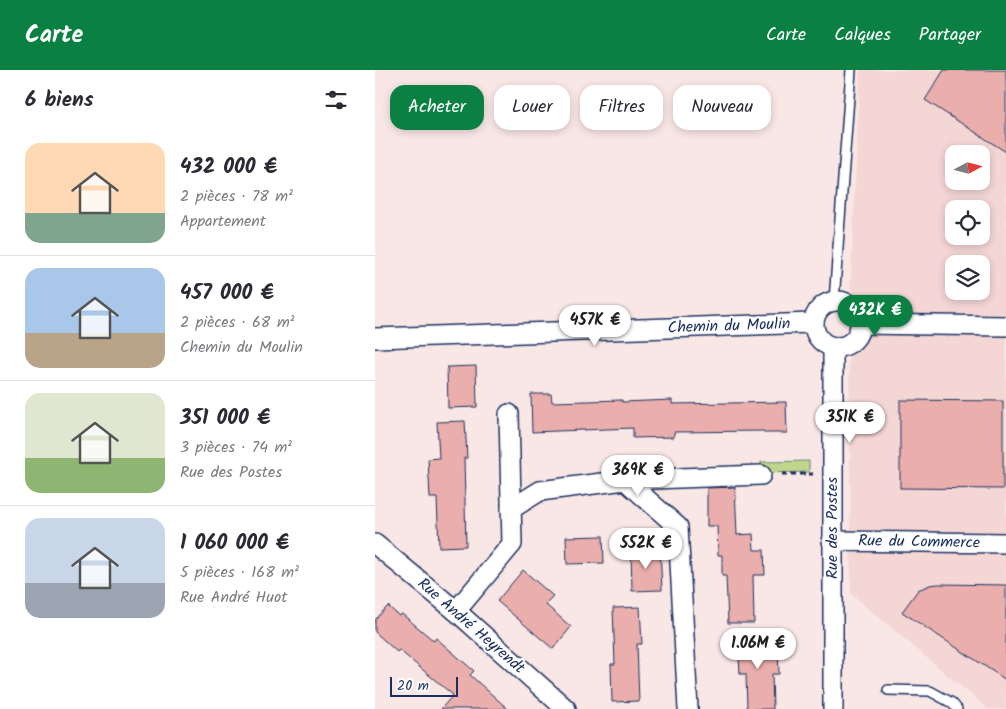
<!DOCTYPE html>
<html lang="fr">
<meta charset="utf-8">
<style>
body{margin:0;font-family:Kalam,sans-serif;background:#f7f7f7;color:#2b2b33;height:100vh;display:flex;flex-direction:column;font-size:19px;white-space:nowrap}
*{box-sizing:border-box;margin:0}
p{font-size:16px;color:#7c7c81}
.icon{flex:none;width:28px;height:28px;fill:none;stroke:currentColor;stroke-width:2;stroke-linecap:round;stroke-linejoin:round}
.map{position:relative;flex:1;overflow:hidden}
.panel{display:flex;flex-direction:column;background:#fff;width:375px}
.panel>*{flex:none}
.guide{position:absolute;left:15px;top:15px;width:475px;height:45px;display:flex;gap:10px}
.needle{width:32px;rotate:83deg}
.tools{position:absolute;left:570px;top:75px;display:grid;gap:10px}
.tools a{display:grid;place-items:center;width:45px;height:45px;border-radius:10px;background:#fff;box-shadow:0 2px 8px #0003;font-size:25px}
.scale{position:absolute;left:15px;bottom:12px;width:68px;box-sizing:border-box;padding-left:5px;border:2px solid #1b2f5e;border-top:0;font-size:14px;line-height:18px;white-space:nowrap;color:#1b2f5e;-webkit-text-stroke:4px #fff;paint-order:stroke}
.price{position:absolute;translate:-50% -42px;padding:0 11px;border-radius:18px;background:#fff;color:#222;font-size:16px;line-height:32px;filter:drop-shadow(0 1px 2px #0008)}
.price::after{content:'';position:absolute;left:50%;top:30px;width:15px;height:11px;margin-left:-8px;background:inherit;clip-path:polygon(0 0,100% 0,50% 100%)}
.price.active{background:#0b8043;color:#fff}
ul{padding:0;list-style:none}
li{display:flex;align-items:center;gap:15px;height:125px;padding:0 25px}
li+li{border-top:1px solid #e1e1e2}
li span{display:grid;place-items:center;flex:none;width:140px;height:100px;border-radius:15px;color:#555}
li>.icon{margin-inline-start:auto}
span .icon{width:60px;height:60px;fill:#fffc;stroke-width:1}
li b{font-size:21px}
h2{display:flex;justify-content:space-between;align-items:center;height:60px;padding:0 25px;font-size:21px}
.pill{padding:0 18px;border-radius:15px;background:#fff;box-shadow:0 2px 8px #0003;font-size:18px;line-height:45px}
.pill.active{background:#0b8043;color:#fff}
header{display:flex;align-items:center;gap:30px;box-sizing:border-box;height:70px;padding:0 25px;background:#0b8043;color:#fff}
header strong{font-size:24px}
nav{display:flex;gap:28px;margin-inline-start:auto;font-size:18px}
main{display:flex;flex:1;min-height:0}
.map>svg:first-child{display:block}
</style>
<header>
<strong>Carte</strong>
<nav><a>Carte</a><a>Calques</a><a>Partager</a></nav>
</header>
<main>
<section class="panel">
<h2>6 biens<svg class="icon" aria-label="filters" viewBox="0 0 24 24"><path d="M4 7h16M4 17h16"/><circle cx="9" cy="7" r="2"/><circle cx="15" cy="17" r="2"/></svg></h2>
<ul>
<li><span style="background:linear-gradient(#ffd9b3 70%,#7fa58c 0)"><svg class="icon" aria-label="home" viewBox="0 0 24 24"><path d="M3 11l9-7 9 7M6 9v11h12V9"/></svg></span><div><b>432 000 €</b><p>2 pièces · 78 m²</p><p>Appartement</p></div></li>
<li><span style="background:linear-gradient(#a9c7e8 65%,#b9a48a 0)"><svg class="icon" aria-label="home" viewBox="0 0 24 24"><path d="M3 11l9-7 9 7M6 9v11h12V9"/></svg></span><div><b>457 000 €</b><p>2 pièces · 68 m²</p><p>Chemin du Moulin</p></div></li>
<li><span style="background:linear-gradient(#dfe7d0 65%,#8fb573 0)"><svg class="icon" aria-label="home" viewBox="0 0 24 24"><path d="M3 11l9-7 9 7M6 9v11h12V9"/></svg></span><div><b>351 000 €</b><p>3 pièces · 74 m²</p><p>Rue des Postes</p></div></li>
<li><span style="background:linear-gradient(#c9d6e8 65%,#9aa5b1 0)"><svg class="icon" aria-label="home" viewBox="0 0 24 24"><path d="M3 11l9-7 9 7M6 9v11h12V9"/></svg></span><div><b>1 060 000 €</b><p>5 pièces · 168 m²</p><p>Rue André Huot</p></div></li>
</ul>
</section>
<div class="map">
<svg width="631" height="639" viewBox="0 0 631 639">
<rect width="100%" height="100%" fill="#f9e7e6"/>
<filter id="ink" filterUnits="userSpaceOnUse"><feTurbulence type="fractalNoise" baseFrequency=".02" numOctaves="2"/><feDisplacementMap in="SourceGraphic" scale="10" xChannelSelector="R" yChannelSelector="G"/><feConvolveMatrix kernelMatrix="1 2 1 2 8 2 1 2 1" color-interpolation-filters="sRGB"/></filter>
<g filter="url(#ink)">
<path fill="#f4d6d5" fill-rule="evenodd" d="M485,0H631V639H613L476,524L474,255ZM579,84H606V111H579ZM579,139H606V166H579ZM579,194H606V221H579Z"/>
<path fill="#bfd68b" stroke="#6d8274" d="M434,391V402L386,403V392Z"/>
<g fill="#eaafac" stroke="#1b2f5e">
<path d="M569,0H631V82L550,30Z"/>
<path d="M101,296L102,337L73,338L72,297Z"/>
<path d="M156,324H176L177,332L247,330V332L297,330V334L411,332L412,363H390L389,361L299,362V367L258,368V358L157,362Z"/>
<path d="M525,330L628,331V419L525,418Z"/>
<path d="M90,351L92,388H89L91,476L64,477L62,428H55L53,389L64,388L62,352Z"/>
<path d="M360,417L362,465L378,464L379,480H389L390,505H378L379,553H353L351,506H347V485H343L342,456H332V418Z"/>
<path d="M228,466L229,493L192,494L191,467Z"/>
<path d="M285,478L287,520L257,521L256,479Z"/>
<path d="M148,500L178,526L170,534L196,557L178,579L122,531Z"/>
<path d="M563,514L631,515V610L527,542L543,520L555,515Z"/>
<path d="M13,536L24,546L27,544L59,571L61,568L99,601L95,605L133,639H66L78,625L24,580L22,582L0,562V550Z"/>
<path d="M265,537L267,574H262L264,631L237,632L236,594H240L238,538Z"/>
<path d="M363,567H388L403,579L404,604H397L398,639H372L371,604H365Z"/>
</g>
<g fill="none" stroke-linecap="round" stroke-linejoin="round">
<defs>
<g id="service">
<path d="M459,231L476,0"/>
<path d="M513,620L555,621L577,633L582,639"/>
</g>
<g id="minor">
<circle cx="462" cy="254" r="23"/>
<path d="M485,254L631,256"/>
<path d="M0,268L438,253"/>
<path d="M250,410L303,457L313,639"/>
<path d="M136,439L165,421L250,410L386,405"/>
<path d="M457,471L631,473"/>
<path d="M0,474L81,541L191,639"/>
<path d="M81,541L137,474L134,344"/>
<path d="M458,639V277"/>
</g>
</defs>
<use href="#service" stroke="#1b2f5e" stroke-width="12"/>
<use href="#minor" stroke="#1b2f5e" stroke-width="22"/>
<path stroke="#1b2f5e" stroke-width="3" stroke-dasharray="5 4" stroke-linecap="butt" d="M407,404H438"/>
<use href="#service" stroke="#fff" stroke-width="9"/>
<use href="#minor" stroke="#fff" stroke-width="19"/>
</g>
</g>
<g text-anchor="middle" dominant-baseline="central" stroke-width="4" stroke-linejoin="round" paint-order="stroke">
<g font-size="16" fill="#1b2f5e" stroke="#fff">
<text transform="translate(354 256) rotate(-2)">Chemin du Moulin</text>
<text transform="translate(457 458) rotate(-90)">Rue des Postes</text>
<text transform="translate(544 472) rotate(1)">Rue du Commerce</text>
<text transform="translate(96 556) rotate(41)">Rue André Heyrendt</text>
</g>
</g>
</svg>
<div class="tools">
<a><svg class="needle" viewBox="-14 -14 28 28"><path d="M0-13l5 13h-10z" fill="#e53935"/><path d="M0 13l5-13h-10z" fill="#7c7c81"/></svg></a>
<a><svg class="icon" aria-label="locate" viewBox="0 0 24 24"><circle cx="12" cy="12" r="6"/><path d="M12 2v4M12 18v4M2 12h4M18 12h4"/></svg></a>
<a><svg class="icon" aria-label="layers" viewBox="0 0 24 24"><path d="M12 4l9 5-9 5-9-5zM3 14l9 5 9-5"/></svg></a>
</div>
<div class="scale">20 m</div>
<b class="price active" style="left:500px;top:267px">432K €</b>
<b class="price" style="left:220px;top:277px">457K €</b>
<b class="price" style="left:475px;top:374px">351K €</b>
<b class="price" style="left:263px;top:427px">369K €</b>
<b class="price" style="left:271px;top:500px">552K €</b>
<b class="price" style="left:383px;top:600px">1.06M €</b>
<div class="guide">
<a class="pill active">Acheter</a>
<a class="pill">Louer</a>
<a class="pill">Filtres</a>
<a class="pill">Nouveau</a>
</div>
</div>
</main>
